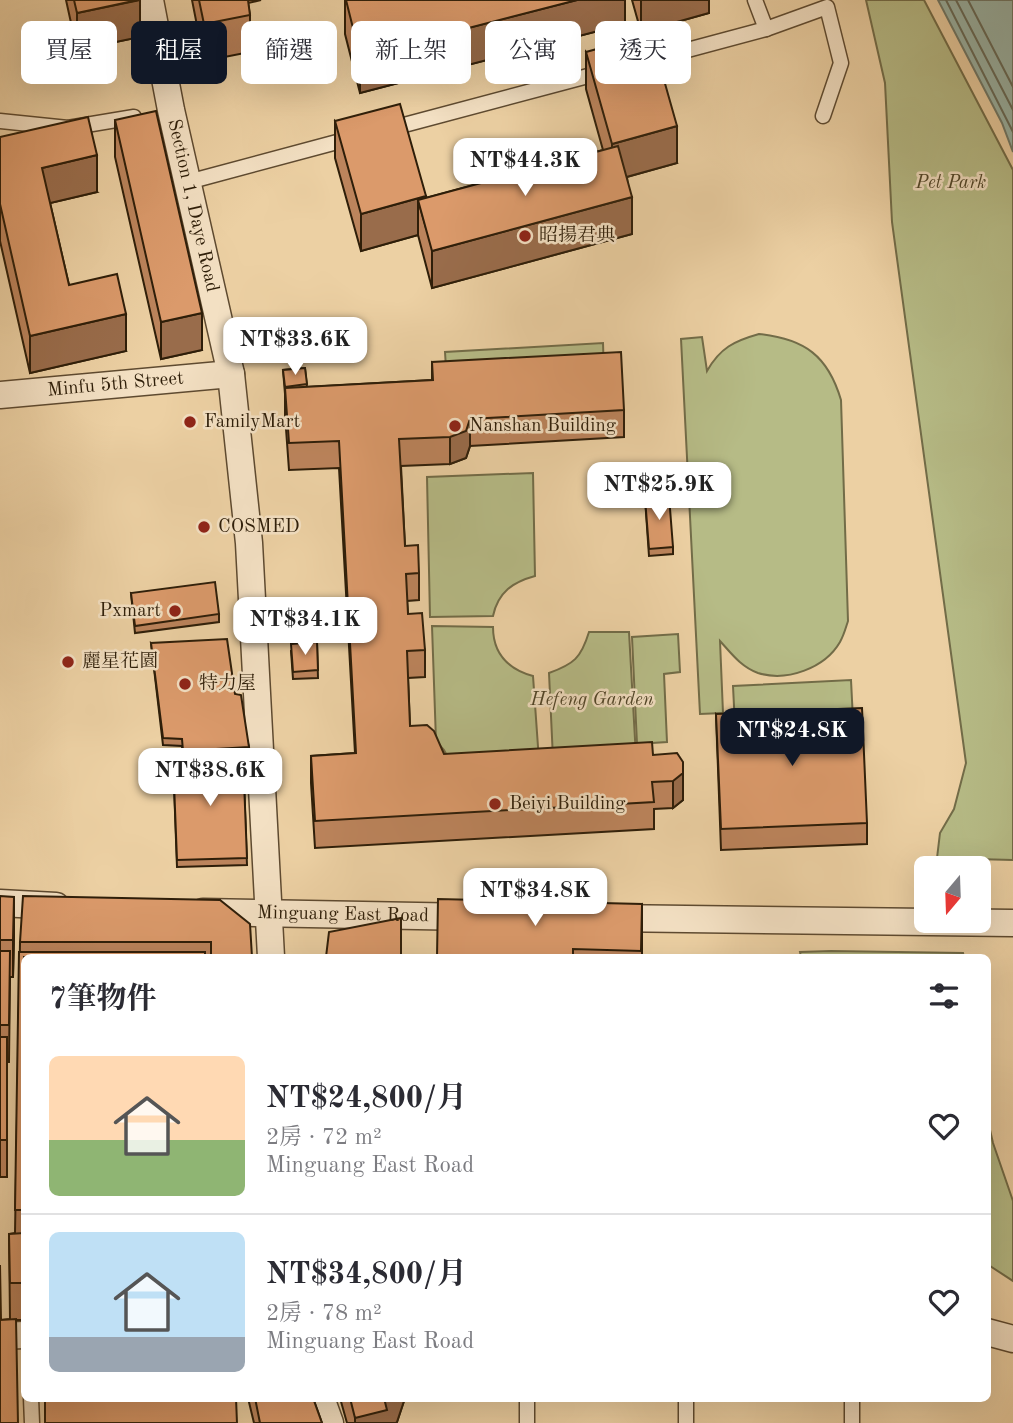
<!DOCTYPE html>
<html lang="zh-TW">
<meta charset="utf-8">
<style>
body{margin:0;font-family:"Old Standard TT","Noto Serif TC",serif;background:#f7f7f7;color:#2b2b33;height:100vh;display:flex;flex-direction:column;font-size:26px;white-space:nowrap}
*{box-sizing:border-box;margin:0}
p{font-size:23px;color:#7c7c81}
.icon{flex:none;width:38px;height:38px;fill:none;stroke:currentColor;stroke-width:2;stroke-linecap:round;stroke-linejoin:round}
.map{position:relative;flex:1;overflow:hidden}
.sheet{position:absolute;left:21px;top:954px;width:970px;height:448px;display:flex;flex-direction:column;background:#fff;border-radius:10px;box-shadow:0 7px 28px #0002}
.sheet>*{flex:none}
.hud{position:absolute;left:21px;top:21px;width:971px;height:63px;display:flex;gap:14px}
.needle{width:46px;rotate:199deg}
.tools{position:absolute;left:914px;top:856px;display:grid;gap:14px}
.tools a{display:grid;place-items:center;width:77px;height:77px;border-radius:10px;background:#fff;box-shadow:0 7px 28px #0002;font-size:35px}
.price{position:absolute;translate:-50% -60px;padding:0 16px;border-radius:14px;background:#fff;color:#222;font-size:23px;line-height:46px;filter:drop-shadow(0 2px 4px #0008)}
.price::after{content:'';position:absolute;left:50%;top:42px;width:21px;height:16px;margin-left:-10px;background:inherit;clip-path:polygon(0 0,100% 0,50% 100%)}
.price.selected{background:#111827;color:#fff}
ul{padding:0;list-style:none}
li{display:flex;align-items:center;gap:21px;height:175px;padding:0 28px}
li+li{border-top:2px solid #e1e1e2}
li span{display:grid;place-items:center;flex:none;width:196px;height:140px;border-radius:10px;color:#555}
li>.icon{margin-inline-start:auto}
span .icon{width:84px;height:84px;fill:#fffc;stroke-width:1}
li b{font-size:30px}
h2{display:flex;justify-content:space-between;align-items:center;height:84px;padding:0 28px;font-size:30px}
.pill{padding:0 24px;border-radius:10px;background:#fff;box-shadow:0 7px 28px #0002;font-size:24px;line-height:63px}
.pill.selected{background:#111827;color:#fff}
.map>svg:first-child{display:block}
</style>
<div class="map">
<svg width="1013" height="1423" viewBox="0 0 1013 1423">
<rect width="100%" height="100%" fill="#ecd0a3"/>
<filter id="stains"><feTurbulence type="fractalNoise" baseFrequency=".00286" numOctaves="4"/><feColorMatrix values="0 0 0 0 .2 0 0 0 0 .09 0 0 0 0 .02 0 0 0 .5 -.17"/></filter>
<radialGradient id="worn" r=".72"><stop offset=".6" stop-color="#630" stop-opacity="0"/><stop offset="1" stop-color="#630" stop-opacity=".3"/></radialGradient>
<g fill="#b6bb86" stroke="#726c48" stroke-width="2">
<path d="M866,0H924L1013,170V860L937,858L940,833L954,809L966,763L892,222L885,83Z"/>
<path d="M759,334C805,339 828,356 841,400L848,621C846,627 844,635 840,642C825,668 787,682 758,673C741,667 731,653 720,641L723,713L700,714L681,339L702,337L707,371C720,348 734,341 759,334Z"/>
<path d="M603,343L604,375L447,384L445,352Z"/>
<path d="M533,473L535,576C513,582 498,592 493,616L430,617L427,477Z"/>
<path d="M432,626L493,627C493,654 508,669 533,676L539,761L451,763L444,750L436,741Z"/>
<path d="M589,632H629L636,757L553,759L549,673C574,664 581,658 589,632Z"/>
<path d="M678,634L680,672L664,674L667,742L637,744L632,637Z"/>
<path d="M851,680L853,720L735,726L733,686Z"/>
<path d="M831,951L963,953L964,957H801L800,952Z"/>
<path d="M987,1117L993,1143L1013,1201V1281L987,1264Z"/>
</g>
<path fill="#99b6aa" stroke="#6e796a" stroke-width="2" d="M938,0H1013V152L1002,123Z"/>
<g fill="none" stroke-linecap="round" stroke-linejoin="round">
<g stroke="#646a5a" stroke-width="2">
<path d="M946,0L1013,132"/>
<path d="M956,0L1013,110"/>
<path d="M968,0L1013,87"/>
</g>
<defs>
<g id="service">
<path d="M766,29L827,7L841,63L823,116"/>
<path d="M639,63L766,29L755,0"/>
<path d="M0,121L68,128L134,117"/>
<path d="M389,129L603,72"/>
<path d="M188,182L352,138"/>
<path d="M31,1398L32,1423"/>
<path d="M527,1398V1423"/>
<path d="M686,1423V1398"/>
<path d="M852,1423V1398"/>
</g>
<g id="minor">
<path id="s1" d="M150,0L171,110L231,374L249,543L271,957"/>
<path id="s2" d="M0,395L231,374"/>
<path d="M0,903L56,906"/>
<path id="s3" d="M203,912L472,917"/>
<path d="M609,918L1013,923"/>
<path d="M987,1332L1013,1339"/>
<path d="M0,1336L24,1335"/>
<path d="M321,1398L330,1423"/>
</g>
</defs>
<use href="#service" stroke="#5e4a30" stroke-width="17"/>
<use href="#minor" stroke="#5e4a30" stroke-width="29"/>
<use href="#service" stroke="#f3e0c3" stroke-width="14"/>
<use href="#minor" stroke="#f3e0c3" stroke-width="26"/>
</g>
<g fill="#bc845c" stroke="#2e1e09" stroke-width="2">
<path d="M66,0H140V37L77,50Z"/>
<path d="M192,0H261L248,3L250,15V52L204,61Z"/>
<path d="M345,0H625V24L360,93L345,34Z"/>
<path d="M632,0H709V13L641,32Z"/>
<path d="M586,52L677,163L627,177L632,234L432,288L418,235L361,251L335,158V121L426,198L603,150L586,89Z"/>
<path d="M115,120L202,350L161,359L115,157Z"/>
<path d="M0,137L97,192L50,203L69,285L126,351L30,373L0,241Z"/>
<path d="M432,362L624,410V437L470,446L466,458L450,464L401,466L405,546L419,573V600L407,601L408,614L425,650V677L408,678L410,726L444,754L653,755L683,789V800L673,808L654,809V829L315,848L311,783V756L355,753L339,468L289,470L285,415V394L283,370L305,368L307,387L432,380Z"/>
<path d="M645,498L673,547V554L649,556Z"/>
<path d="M131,593L219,614V622L135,633Z"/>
<path d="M317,642L318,678L293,679L291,651Z"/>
<path d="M151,643L235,694L249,747V754L207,757L243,755L247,865L177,867L173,758H183L182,746L163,745Z"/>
<path d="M716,714L867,823V844L721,850Z"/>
<path d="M0,896L14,934L13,977H10L9,1062H7V1177H0Z"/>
<path d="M220,900L252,957H24V1320H16L0,1423V1265L1,1320L10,1319L9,1234L15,1233L20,942Z"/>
<path d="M642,904V957H437Z"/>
<path d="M248,1398H313L322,1423H254Z"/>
<path d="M340,1398H405L397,1422L396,1423H347Z"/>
</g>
<g fill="#996c4b" stroke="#2e1e09" stroke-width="2">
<path d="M140,0V37L77,50V13Z"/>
<path d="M577,0H625V24L360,93V56Z"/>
<path d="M641,0H709V13L641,32Z"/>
<path d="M677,126V163L612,181V144Z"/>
<path d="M97,155V192L42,205V168Z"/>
<path d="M426,196V228L418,200V235L361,251V214Z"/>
<path d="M632,197V234L432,288V251Z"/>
<path d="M202,313V350L161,359V322Z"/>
<path d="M126,314V351L30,373V336Z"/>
<path d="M470,419V446L466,458L450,464V437Z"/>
<path d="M683,762V800L673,808V781Z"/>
<path d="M14,897V934L13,977V940Z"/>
<path d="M382,1398H405L397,1422L396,1423H355V1418Z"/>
</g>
<g fill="#db9a6b" stroke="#2e1e09" stroke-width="2">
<path d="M74,0H138L77,13Z"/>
<path d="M199,0H248L250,15L204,24Z"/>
<path d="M346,0H577L360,56Z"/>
<path d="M651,34L677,126L612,144L586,52Z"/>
<path d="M400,104L426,196L361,214L335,121Z"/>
<path d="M156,111L202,313L161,322L115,120Z"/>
<path d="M88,117L97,155L42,168L69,285L117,274L126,314L30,336L0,204V137Z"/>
<path d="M618,146L632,197L432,251L418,200Z"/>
<path d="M621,352L624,410L470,419L466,431L450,437L399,439L405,546L418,545L419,573L406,574L408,614L422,613L425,650L407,651L410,726L427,725L434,731L444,754L652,742L653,755L677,753L683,762V773L673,781L652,782L654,802L315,821L311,756L356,753L339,441L289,443L285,388L433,380L432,362Z"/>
<path d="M305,368L307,384L285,387L283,370Z"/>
<path d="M669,496L673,547L649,549L645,498Z"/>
<path d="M215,582L219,614L135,626L131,593Z"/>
<path d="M227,639L235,694L241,695L249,747L183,751L182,739L163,738L151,643Z"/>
<path d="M317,642L318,670L293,672L291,644Z"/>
<path d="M862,708L867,823L721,829L716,714Z"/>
<path d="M243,755L247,858L177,860L173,758Z"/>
<path d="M0,896L14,897L13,940H0Z"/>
<path d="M23,896L220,900L250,924L252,957H211V942H20Z"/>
<path d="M438,899L642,904L641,951L573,949V957H437Z"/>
<path d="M401,918V957H326L329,932Z"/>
<path d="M0,951H10L9,1025H0Z"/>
<path d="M19,952H205V957H24V1210H15Z"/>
<rect x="0" y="1037" width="7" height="103"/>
<path d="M24,1233V1283H10L9,1234Z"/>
<path d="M16,1319L18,1423H0V1320Z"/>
<path d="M45,1398H236L237,1423H45Z"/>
<path d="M255,1398H313L322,1423H260Z"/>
<path d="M350,1398H384L387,1410L355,1418Z"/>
</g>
<g fill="#8f2418" stroke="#f3e0c3" stroke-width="2.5">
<circle cx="525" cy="236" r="7"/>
<circle cx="190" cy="422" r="7"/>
<circle cx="455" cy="426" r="7"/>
<circle cx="204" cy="527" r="7"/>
<circle cx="175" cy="611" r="7"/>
<circle cx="68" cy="662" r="7"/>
<circle cx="185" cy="684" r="7"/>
<circle cx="495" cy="804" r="7"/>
</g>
<g text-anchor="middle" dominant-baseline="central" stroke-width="5" stroke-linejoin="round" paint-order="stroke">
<g font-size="19" font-style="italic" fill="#504528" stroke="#f3e0c3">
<text x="951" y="183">Pet Park</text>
<text x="592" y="700">Hefeng Garden</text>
</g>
<g font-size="19" fill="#2e1e09" stroke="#f3e0c3">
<text stroke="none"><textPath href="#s1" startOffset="210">Section 1, Daye Road</textPath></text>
<text stroke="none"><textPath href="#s2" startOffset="116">Minfu 5th Street</textPath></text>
<text stroke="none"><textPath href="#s3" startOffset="140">Minguang East Road</textPath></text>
</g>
<g font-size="19" fill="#2e1e09" stroke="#f3e0c3" text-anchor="start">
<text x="539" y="236">昭揚君典</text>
<text x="204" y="422">FamilyMart</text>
<text x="469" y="426">Nanshan Building</text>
<text x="218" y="527">COSMED</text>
<text x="161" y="611" text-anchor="end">Pxmart</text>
<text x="82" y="662">麗星花園</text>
<text x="199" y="684">特力屋</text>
<text x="509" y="804">Beiyi Building</text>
</g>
</g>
<rect width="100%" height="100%" filter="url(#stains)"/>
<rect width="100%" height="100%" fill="url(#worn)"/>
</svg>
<div class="tools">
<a><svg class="needle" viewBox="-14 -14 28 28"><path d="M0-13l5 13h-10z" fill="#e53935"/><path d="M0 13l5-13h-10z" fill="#7c7c81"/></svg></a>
</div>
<b class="price" style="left:525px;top:198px">NT$44.3K</b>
<b class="price" style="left:295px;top:377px">NT$33.6K</b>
<b class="price" style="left:659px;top:522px">NT$25.9K</b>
<b class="price" style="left:305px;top:657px">NT$34.1K</b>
<b class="price selected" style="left:792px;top:768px">NT$24.8K</b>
<b class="price" style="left:210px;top:808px">NT$38.6K</b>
<b class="price" style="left:535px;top:928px">NT$34.8K</b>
<div class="hud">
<a class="pill">買屋</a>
<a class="pill selected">租屋</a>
<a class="pill">篩選</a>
<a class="pill">新上架</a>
<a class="pill">公寓</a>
<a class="pill">透天</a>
</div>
<section class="sheet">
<h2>7筆物件<svg class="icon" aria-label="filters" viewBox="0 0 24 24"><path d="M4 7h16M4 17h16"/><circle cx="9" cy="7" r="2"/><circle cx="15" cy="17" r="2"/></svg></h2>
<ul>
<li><span style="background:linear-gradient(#ffd9b3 60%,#8fb573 0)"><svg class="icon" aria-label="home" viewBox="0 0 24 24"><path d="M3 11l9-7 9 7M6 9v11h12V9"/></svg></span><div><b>NT$24,800/月</b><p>2房 · 72 m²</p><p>Minguang East Road</p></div><svg class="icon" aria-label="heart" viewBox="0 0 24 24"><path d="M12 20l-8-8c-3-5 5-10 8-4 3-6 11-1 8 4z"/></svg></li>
<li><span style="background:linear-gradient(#bfe0f5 75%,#9aa5b1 0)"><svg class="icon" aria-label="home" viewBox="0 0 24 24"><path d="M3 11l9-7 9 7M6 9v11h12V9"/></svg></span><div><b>NT$34,800/月</b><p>2房 · 78 m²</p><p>Minguang East Road</p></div><svg class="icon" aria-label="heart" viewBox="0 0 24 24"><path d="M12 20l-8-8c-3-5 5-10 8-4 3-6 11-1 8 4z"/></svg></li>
</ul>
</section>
</div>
